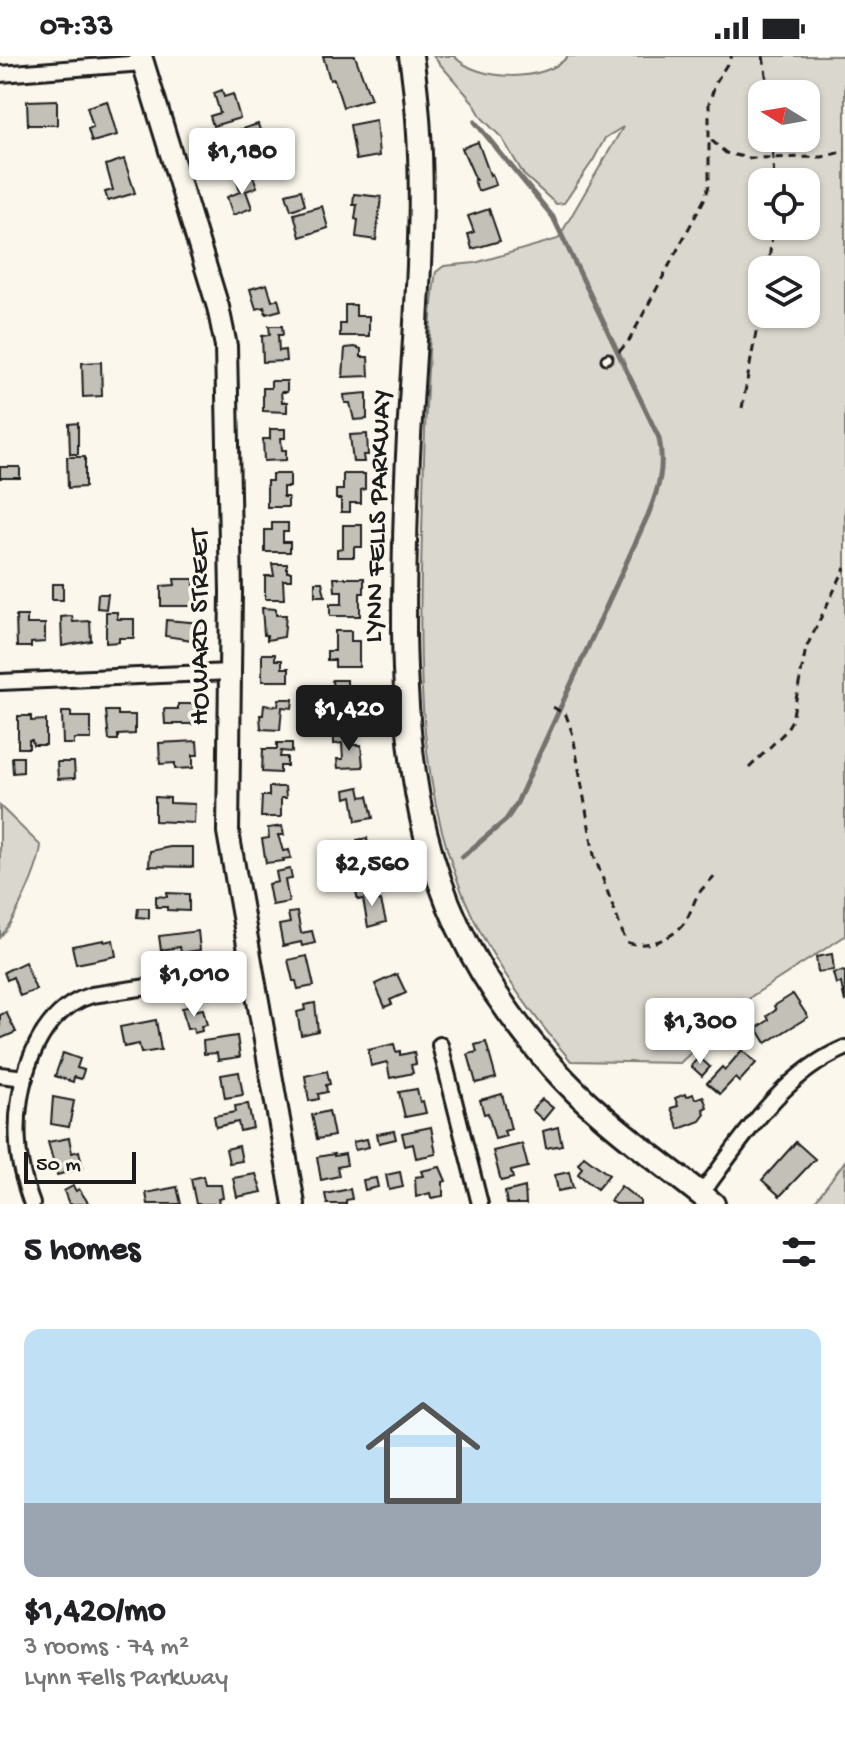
<!DOCTYPE html>
<meta charset="utf-8">
<style>
body{margin:0;font-family:"Gochi Hand",sans-serif;background:#f2f2f2;color:#202124;height:100vh;display:flex;flex-direction:column;font-size:30px;white-space:nowrap}
*{box-sizing:border-box;margin:0}
p{font-size:26px;color:#757577}
.icon{flex:none;width:44px;height:44px;fill:none;stroke:currentColor;stroke-width:2;stroke-linecap:round;stroke-linejoin:round}
.map{position:relative;height:1148px;overflow:hidden}
.details{display:flex;flex-direction:column;background:#fff;flex:1}
.details>*{flex:none}
.needle{width:52px;rotate:281deg}
.buttons{position:absolute;left:748px;top:24px;display:grid;gap:16px}
.buttons a{display:grid;place-items:center;width:72px;height:72px;border-radius:16px;background:#fff;box-shadow:0 2px 6px #0004;font-size:40px}
.scale{position:absolute;left:24px;bottom:20px;width:112px;box-sizing:border-box;padding-left:8px;border:4px solid #1c1c1c;border-top:0;font-size:22px;line-height:28px;white-space:nowrap;color:#1c1c1c;-webkit-text-stroke:6px #fbf7ec;paint-order:stroke}
.price{position:absolute;translate:-50% -68px;padding:0 18px;border-radius:8px;background:#fff;color:#222;font-size:26px;line-height:52px;filter:drop-shadow(0 2px 4px #0008)}
.price::after{content:'';position:absolute;left:50%;top:48px;width:24px;height:18px;margin-left:-12px;background:inherit;clip-path:polygon(0 0,100% 0,50% 100%)}
.price.active{background:#1c1c1c;color:#fff}
ul{padding:0;list-style:none}
li{display:grid;align-content:center;gap:16px;height:424px;padding:0 24px}
li+li{border-top:2px solid #e0e0e0}
li span{display:grid;place-items:center;height:248px;border-radius:16px;color:#555}
li>.icon{margin-inline-start:auto}
span .icon{width:144px;height:144px;fill:#fffc;stroke-width:1}
li b{font-size:34px}
h2{display:flex;justify-content:space-between;align-items:center;height:96px;padding:0 24px;font-size:34px}
.status{display:flex;justify-content:space-between;align-items:center;height:56px;padding:0 40px;background:#fff;direction:ltr}
.status svg{height:22px;fill:currentColor}
.map>svg:first-child{display:block}
</style>
<div class="status"><b>07:33</b><svg viewBox="0 0 49 12"><path d="M0 12V9h3v3zM5 12V6h3v6zM10 12V3h3v9zM15 12V0h3v12zM26 1h20v11H26zM47 4h2v5h-2z"/></svg></div>
<div class="map">
<svg width="845" height="1148" viewBox="0 0 845 1148">
<rect width="100%" height="100%" fill="#fbf7ec"/>
<filter id="ink" filterUnits="userSpaceOnUse"><feTurbulence type="fractalNoise" baseFrequency=".0125" numOctaves="2"/><feDisplacementMap in="SourceGraphic" scale="16" xChannelSelector="R" yChannelSelector="G"/><feConvolveMatrix kernelMatrix="1 2 1 2 8 2 1 2 1" color-interpolation-filters="sRGB"/></filter>
<g filter="url(#ink)">
<g fill="#dad7ce" stroke="#7b7a75" stroke-width="2" fill-rule="evenodd">
<path d="M433,0H454C477,26 546,27 568,0H845V880L752,940L680,1007L571,1005C538,966 508,927 483,881C410,747 419,589 423,441C424,392 426,344 429,295C431,269 431,242 436,216L444,210L475,207L558,183L623,71L605,82L594,103L564,147L556,148L524,119L502,82L482,62L473,46ZM762,38H806V82H762ZM762,126H806V170H762ZM762,214H806V258H762Z"/>
<path d="M0,750L41,790C38,814 16,863 0,881Z"/>
<path d="M845,1105V1148H813Z"/>
</g>
<g fill="none" stroke-linecap="round" stroke-linejoin="round">
<path stroke="#74726e" stroke-width="5" d="M462,801L506,764L516,749L648,459C659,432 665,411 659,382L553,161L475,66"/>
</g>
<g fill="#c3c0b8" stroke="#1c1c1c" stroke-width="2">
<path d="M323,0H355L371,43L343,51L334,23L330,24Z"/>
<path d="M222,34L224,41L233,38L240,62L213,70L210,60L220,57L214,37Z"/>
<path d="M57,44V69H28L27,45Z"/>
<path d="M107,45L117,79L92,86L88,73L93,71L87,51Z"/>
<path d="M376,64L379,100L356,104L350,69Z"/>
<path d="M258,68L264,87L255,90L260,107L238,114L229,77Z"/>
<path d="M478,86L490,119L492,118L496,129L478,135L474,124H476L462,92Z"/>
<path d="M124,103L135,137L108,145L105,136L113,134L106,109Z"/>
<path d="M253,120L257,131L246,135L252,152L233,159L227,141L240,136L237,125Z"/>
<path d="M301,134L305,149L291,154L286,138Z"/>
<path d="M354,138L381,141L376,184L356,181L358,164L355,163L357,149H353Z"/>
<path d="M322,150L328,172L300,181L294,158Z"/>
<path d="M489,153L500,185L472,193L468,178L474,176L468,160Z"/>
<path d="M267,228L272,245L278,243L281,254L266,258L264,251L256,253L250,233Z"/>
<path d="M345,249H356V260H369V280H340V268H345Z"/>
<path d="M269,270H282L283,279H278L279,295L285,294L286,305L263,306L262,280L270,279Z"/>
<path d="M355,291L361,293V301H368L369,320L343,321L345,292Z"/>
<path d="M101,306L102,340L83,341L82,307Z"/>
<path d="M271,325H287V336H281L282,346H287V356L263,355V332H271Z"/>
<path d="M367,337V363L354,364L350,347H345L344,339Z"/>
<path d="M78,367V398H70L69,368Z"/>
<path d="M270,373H285V382H281L282,394H286V404L264,405L263,383H270Z"/>
<path d="M367,378L368,399H363L364,406H353L350,379Z"/>
<path d="M67,401H85V431L68,432Z"/>
<rect x="0" y="411" width="20" height="11"/>
<path d="M272,418H290V431H283V441H288V451H267V425H272Z"/>
<path d="M343,418H365V433L361,434V447H350V456H341V443H336V434H343Z"/>
<path d="M272,467H288V476H283V486H290V496H265V474H272Z"/>
<path d="M343,469H362V491H354V501H337V493L343,492Z"/>
<path d="M272,508H287V516H291V524H283L284,543H265V520H274Z"/>
<path d="M334,522H364V537H360V560H330V548H342V535H335Z"/>
<path d="M174,523H194V537L200,536V550H161V530L175,529Z"/>
<path d="M315,526H322L325,540H315Z"/>
<rect x="52" y="528" width="11" height="16"/>
<path d="M98,538H108L106,553L97,552Z"/>
<path d="M262,552L276,553V559H286L284,581L267,584V579H264Z"/>
<path d="M106,556H117V563H134V582H119V586L106,587Z"/>
<path d="M16,560H27V568H45V586L31,587V591H17Z"/>
<path d="M72,560L73,566L90,565L91,585L62,590L61,561Z"/>
<path d="M166,564L201,567L199,585L165,580Z"/>
<path d="M335,575H351V585H359V611H335V604H327V595H335Z"/>
<path d="M262,598H275V604H282V612H289V625H262Z"/>
<path d="M332,624H347V637H360L361,659L336,660V651L341,650V635H333Z"/>
<path d="M279,643H293L292,652L282,651L280,674L261,673L260,659H263L264,649L278,650Z"/>
<path d="M178,648H197L198,668H165L164,653H178Z"/>
<path d="M106,655H118V659H135V678L118,679V684H109Z"/>
<path d="M62,656H71V661H91V683H74V688H63Z"/>
<path d="M18,660H31V665L46,664V689H33L32,684H29V692H18Z"/>
<path d="M348,679L349,689H361L363,711L338,712L337,703H343L342,687L334,688V680Z"/>
<path d="M197,685L198,699H193V712L175,713V707L160,708L159,687Z"/>
<path d="M277,687H292V696L281,695L280,701H287V710H280V717L262,716L263,693H277Z"/>
<path d="M12,701H23V716L13,717Z"/>
<path d="M57,706H74L75,722L58,723Z"/>
<path d="M269,731H285L286,742H281V761H261L262,740H269Z"/>
<path d="M359,731L361,741L368,740L373,762L356,765L352,740L346,742L345,734Z"/>
<path d="M155,741L170,742V747L195,748L194,767L155,765Z"/>
<path d="M282,770L284,779H278L279,782L283,795L289,794L291,802L283,803L284,805L266,807L262,783L269,782L268,772Z"/>
<path d="M367,782L369,796L377,794L380,817L362,819L357,784Z"/>
<path d="M170,791H193V811L149,810L150,795Z"/>
<path d="M290,813L292,823L285,824L289,846L272,849L268,828L278,826L276,816Z"/>
<path d="M370,833L374,846L381,845L386,866L368,871L363,843L358,844L356,836Z"/>
<path d="M167,837L189,838V855L167,854V851H156V840L167,841Z"/>
<path d="M138,852H149V862L137,861Z"/>
<path d="M297,856L301,877L312,875L315,887L302,890L301,886L283,890L279,869L290,867L288,857Z"/>
<path d="M198,875L200,894L181,897L180,891L161,894L159,880Z"/>
<path d="M104,884V886L113,884L116,900L76,908L72,890Z"/>
<path d="M832,898L834,914L818,916L816,901Z"/>
<path d="M307,900L314,930L298,933L296,925H293L288,904Z"/>
<path d="M25,906L36,934L20,940L13,921L7,924L4,916Z"/>
<path d="M842,915L845,916V946L841,927L836,928L833,917Z"/>
<path d="M397,918L406,937L390,944L392,948L385,951L375,928Z"/>
<path d="M793,938L808,961L766,987L757,972L769,964L767,960L776,954L774,950Z"/>
<path d="M315,947L318,975L301,979L297,956L305,954L304,949Z"/>
<path d="M192,950L193,955L203,953L207,969L201,970L202,975L194,977L193,972L187,973L182,952Z"/>
<path d="M6,956L16,976L0,983V959Z"/>
<path d="M156,964L161,994L141,997L139,988L124,991L120,971Z"/>
<path d="M237,980L240,1001L218,1004L217,997L204,998L203,985Z"/>
<path d="M486,986L496,1022L476,1027L468,998L477,996L475,989Z"/>
<path d="M394,988L396,996L400,995V999L414,996L416,1008L411,1009L413,1017L390,1022L387,1006L371,1010L368,994Z"/>
<path d="M742,994L756,1007L739,1026L735,1022L720,1038L707,1027L722,1011L725,1014Z"/>
<path d="M63,997L80,1003L77,1012L84,1014L81,1023L74,1021L73,1026L55,1020Z"/>
<path d="M699,1001L710,1011L702,1020L691,1010Z"/>
<path d="M327,1015L330,1028L326,1029L327,1036L318,1038L319,1043L309,1045L305,1020Z"/>
<path d="M239,1016L243,1039L225,1042L221,1019Z"/>
<path d="M417,1033L420,1046L423,1045L426,1057L405,1061L399,1036Z"/>
<path d="M502,1038L511,1073L504,1075L506,1080L495,1083L488,1057L484,1058L480,1044Z"/>
<path d="M685,1038L686,1041L693,1038L695,1043L703,1040L707,1051L703,1053L705,1058L700,1065L679,1073L671,1052L678,1050L675,1042Z"/>
<path d="M53,1041L74,1045L69,1071L51,1068Z"/>
<path d="M542,1043L553,1052L543,1064L532,1054Z"/>
<path d="M248,1048L253,1072L240,1075L238,1066L216,1071L214,1060L236,1056L235,1050Z"/>
<path d="M329,1055L334,1080L317,1083L312,1059Z"/>
<path d="M431,1071L436,1098L416,1102L413,1088L405,1090L402,1077Z"/>
<path d="M558,1071L562,1089L546,1092L543,1075Z"/>
<path d="M394,1075L396,1083L379,1087L377,1078Z"/>
<path d="M69,1082L72,1097L79,1095L83,1112L57,1119L48,1086Z"/>
<path d="M367,1083L369,1091L355,1094L353,1086Z"/>
<path d="M796,1086L815,1103L780,1140L762,1124Z"/>
<path d="M522,1088L528,1111L511,1115L513,1122L501,1125L493,1095Z"/>
<path d="M239,1090L242,1105L229,1107L226,1093Z"/>
<path d="M334,1098V1100L345,1098L347,1109L337,1111L339,1120L321,1124L317,1101Z"/>
<path d="M584,1100L609,1119L597,1133L578,1118L582,1112L578,1108Z"/>
<path d="M440,1111L446,1125L443,1126V1140L431,1142L430,1137L416,1141L415,1121L423,1120L421,1115Z"/>
<path d="M400,1116L403,1131L389,1134L386,1119Z"/>
<path d="M569,1116L573,1132L558,1135L555,1119Z"/>
<path d="M256,1118L262,1136L237,1141L233,1122Z"/>
<path d="M203,1120L205,1129H221L223,1142L218,1143L219,1148H196L191,1123Z"/>
<path d="M376,1122L378,1131L365,1134L363,1124Z"/>
<path d="M73,1130L76,1135L79,1133L89,1148H69L64,1135Z"/>
<path d="M621,1130L640,1145V1148H615L610,1145Z"/>
<path d="M177,1131L181,1148H148L146,1137Z"/>
<path d="M525,1131L526,1148H507L505,1136Z"/>
<path d="M350,1133L352,1143L346,1144V1148H327L325,1138Z"/>
</g>
<g fill="none" stroke-linecap="round" stroke-linejoin="round">
<defs>
<path id="lane" d="M606,303L608,302"/>
<g id="street">
<path d="M0,18L143,7"/>
<path d="M0,626L230,616"/>
<path d="M440,989L480,1148"/>
<path d="M0,1019L25,1022"/>
<path d="M701,1138C742,1084 780,1019 845,992"/>
<path d="M32,1148C25,1129 19,1109 18,1088C14,1034 34,956 92,939L251,916"/>
</g>
<path id="secondary" d="M141,0L218,251L226,290L231,536L228,776L294,1148"/>
<path id="primary" d="M411,0C429,116 418,231 411,347C406,423 404,499 404,575C406,718 423,840 510,958C536,994 565,1028 599,1057C635,1089 675,1117 713,1148"/>
</defs>
<use href="#lane" stroke="#1c1c1c" stroke-width="13"/>
<use href="#street" stroke="#1c1c1c" stroke-width="20"/>
<use href="#secondary" stroke="#1c1c1c" stroke-width="26"/>
<use href="#primary" stroke="#1c1c1c" stroke-width="28"/>
<g stroke="#1c1c1c" stroke-width="3" stroke-dasharray="8 6" stroke-linecap="butt">
<path d="M763,0L769,38"/>
<path d="M772,82L774,126"/>
<path d="M774,83L796,101"/>
<path d="M711,84L726,97L749,102L822,101L845,95"/>
<path d="M768,214L773,170"/>
<path d="M619,296L630,283L706,140L709,129V47L716,26L732,0"/>
<path d="M742,352L762,244"/>
<path d="M553,651L566,659L573,679L594,799L626,886C646,893 673,883 685,866C691,857 693,846 699,837C704,830 711,824 717,817"/>
<path d="M749,712L785,676L792,664L806,592L845,512"/>
</g>
<use href="#lane" stroke="#fbf7ec" stroke-width="7"/>
<use href="#street" stroke="#fbf7ec" stroke-width="14"/>
<use href="#secondary" stroke="#fbf7ec" stroke-width="20"/>
<use href="#primary" stroke="#fbf7ec" stroke-width="22"/>
</g>
</g>
<g text-anchor="middle" dominant-baseline="central" stroke-width="7" stroke-linejoin="round" paint-order="stroke">
<g font-size="28" fill="#1c1c1c" stroke="#fbf7ec">
<text transform="translate(379 460) rotate(-88)">LYNN FELLS PARKWAY</text>
<text transform="translate(201 571) rotate(-90)">HOWARD STREET</text>
</g>
</g>
</svg>
<div class="buttons">
<a><svg class="needle" viewBox="-14 -14 28 28"><path d="M0-13l5 13h-10z" fill="#e53935"/><path d="M0 13l5-13h-10z" fill="#757577"/></svg></a>
<a><svg class="icon" aria-label="locate" viewBox="0 0 24 24"><circle cx="12" cy="12" r="6"/><path d="M12 2v4M12 18v4M2 12h4M18 12h4"/></svg></a>
<a><svg class="icon" aria-label="layers" viewBox="0 0 24 24"><path d="M12 4l9 5-9 5-9-5zM3 14l9 5 9-5"/></svg></a>
</div>
<div class="scale">50 m</div>
<b class="price" style="left:242px;top:140px">$1,180</b>
<b class="price active" style="left:349px;top:697px">$1,420</b>
<b class="price" style="left:372px;top:852px">$2,560</b>
<b class="price" style="left:194px;top:963px">$1,010</b>
<b class="price" style="left:700px;top:1010px">$1,300</b>
</div>
<section class="details">
<h2>5 homes<svg class="icon" aria-label="filters" viewBox="0 0 24 24"><path d="M4 7h16M4 17h16"/><circle cx="9" cy="7" r="2"/><circle cx="15" cy="17" r="2"/></svg></h2>
<ul>
<li><span style="background:linear-gradient(#bfe0f5 70%,#9aa5b1 0)"><svg class="icon" aria-label="home" viewBox="0 0 24 24"><path d="M3 11l9-7 9 7M6 9v11h12V9"/></svg></span><div><b>$1,420/mo</b><p>3 rooms · 74 m²</p><p>Lynn Fells Parkway</p></div></li>
</ul>
</section>
